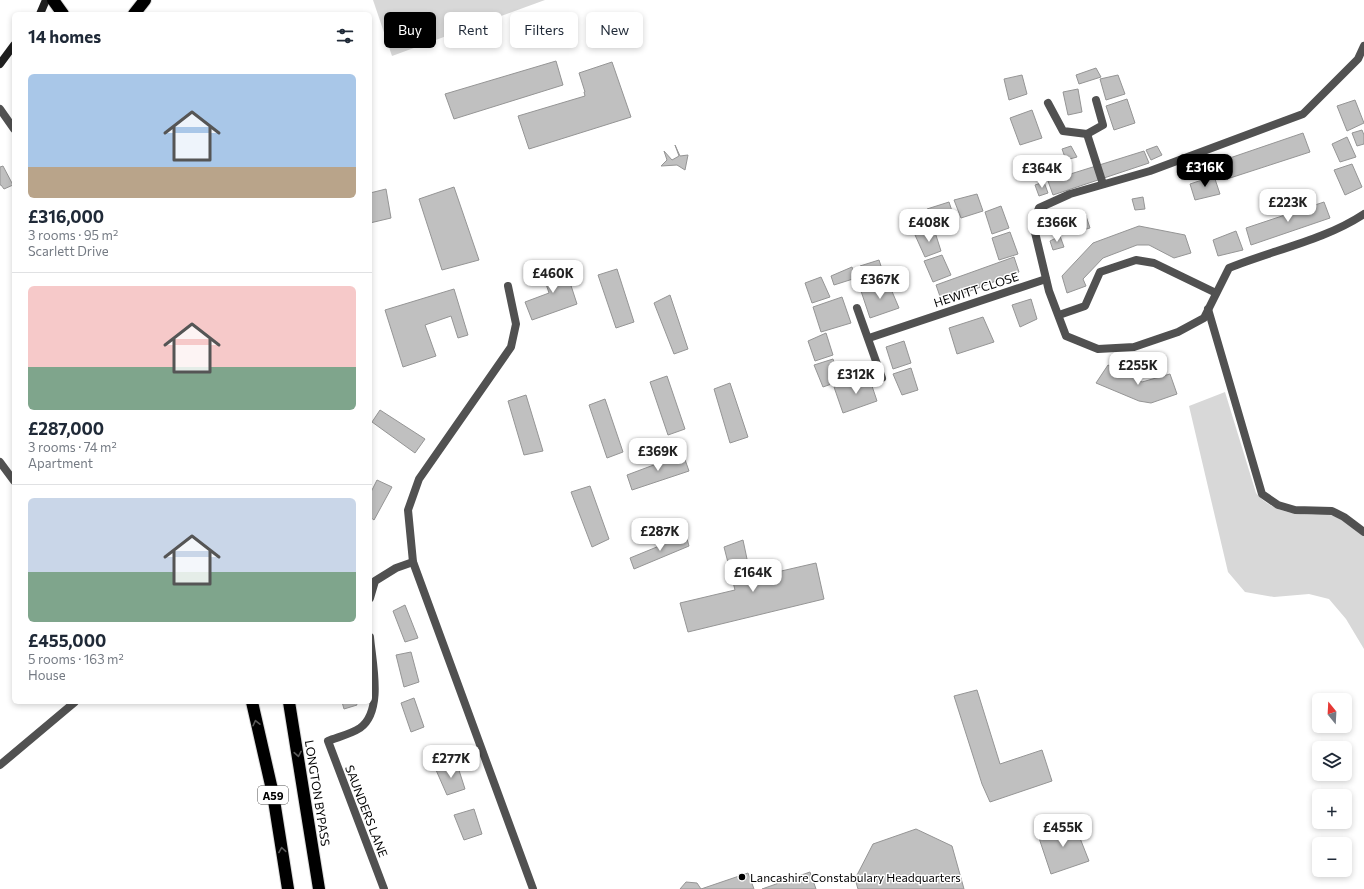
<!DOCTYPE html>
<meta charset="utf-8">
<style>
body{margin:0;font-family:Commissioner,sans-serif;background:#f6f6f7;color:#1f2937;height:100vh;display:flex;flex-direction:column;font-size:15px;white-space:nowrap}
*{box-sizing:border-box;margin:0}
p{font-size:13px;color:#747a83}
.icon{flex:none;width:22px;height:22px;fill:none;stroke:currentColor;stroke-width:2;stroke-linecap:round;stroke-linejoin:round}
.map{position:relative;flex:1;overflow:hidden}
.panel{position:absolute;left:12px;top:12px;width:360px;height:692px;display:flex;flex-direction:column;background:#fff;border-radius:6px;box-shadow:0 2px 6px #0003}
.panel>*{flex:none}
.banner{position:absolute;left:384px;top:12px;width:380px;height:36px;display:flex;gap:8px}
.needle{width:26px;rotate:342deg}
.buttons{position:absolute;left:1312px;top:693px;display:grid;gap:8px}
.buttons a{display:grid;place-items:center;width:40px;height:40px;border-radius:6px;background:#fff;box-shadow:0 2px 6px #0003;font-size:20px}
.price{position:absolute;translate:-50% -34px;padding:0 9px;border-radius:8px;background:#fff;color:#222;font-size:13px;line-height:26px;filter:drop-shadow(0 1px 2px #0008)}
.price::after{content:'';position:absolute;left:50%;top:24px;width:12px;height:9px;margin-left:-6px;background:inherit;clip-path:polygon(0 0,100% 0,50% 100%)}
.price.current{background:#000;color:#fff}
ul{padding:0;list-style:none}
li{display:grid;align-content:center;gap:8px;height:212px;padding:0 16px}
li+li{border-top:1px solid #e0e1e3}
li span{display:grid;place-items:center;height:124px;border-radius:6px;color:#555}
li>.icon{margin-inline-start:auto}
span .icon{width:72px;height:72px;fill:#fffc;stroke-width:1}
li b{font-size:17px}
h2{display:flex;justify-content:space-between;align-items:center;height:48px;padding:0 16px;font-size:17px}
.chip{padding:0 14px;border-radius:6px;background:#fff;box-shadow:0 2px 6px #0003;font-size:14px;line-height:36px}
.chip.current{background:#000;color:#fff}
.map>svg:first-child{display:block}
</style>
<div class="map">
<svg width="1364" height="889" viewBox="0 0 1364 889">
<rect width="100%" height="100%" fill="#fff"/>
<g fill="#d8d8d8">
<path d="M373,0H545L392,56Z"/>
<path d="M1225,392L1256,493C1270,510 1290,514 1312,515C1320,515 1328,513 1336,517C1347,522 1356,530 1364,537V649L1346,619L1329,599L1309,594L1274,597L1245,592L1228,572L1189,406Z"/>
</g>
<g fill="#c0c0c0" stroke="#959595">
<path d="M556,61L563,85L454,119L445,94Z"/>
<path d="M612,62L631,117L529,149L518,116L585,96L584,92H585L579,73Z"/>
<path d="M1096,68L1101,77L1079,84L1076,75Z"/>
<path d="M1022,75L1027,94L1009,100L1004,79Z"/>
<path d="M1118,75L1125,94L1106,100L1100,79Z"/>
<path d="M1078,89L1082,112L1068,115L1063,92Z"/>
<path d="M1127,99L1135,123L1114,130L1106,106Z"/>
<path d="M1355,100L1364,123L1347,131L1337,106Z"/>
<path d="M1032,110L1042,138L1020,145L1010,118Z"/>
<path d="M1362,130L1364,135V144L1357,146L1352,133Z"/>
<path d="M1303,133L1310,152L1227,179L1221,161Z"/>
<path d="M1347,137L1356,157L1340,162L1332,144Z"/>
<path d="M675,145L680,156L688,155L685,170L677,165L661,166L667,160L664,151L672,160L679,156Z"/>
<path d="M1071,146L1077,157L1066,160L1062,149Z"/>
<path d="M1157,146L1162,155L1151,160L1146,150Z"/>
<path d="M1144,151L1149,163L1053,195L1048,181Z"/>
<path d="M1352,164L1362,187L1345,195L1334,170Z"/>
<path d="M3,166L13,185L4,189L1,185H0V167Z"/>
<path d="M1214,176L1220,194L1195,200L1190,184Z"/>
<path d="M1044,182L1048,193L1039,196L1035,185Z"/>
<path d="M454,187L479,260L442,270L419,199Z"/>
<path d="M386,189L391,218L370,223V193Z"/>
<path d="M977,194L983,211L961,218L954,200Z"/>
<path d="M1143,197L1145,209L1135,210L1132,199Z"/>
<path d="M949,202L955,220L935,227L927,209Z"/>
<path d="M1324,202L1330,218L1251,245L1246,228Z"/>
<path d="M1001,206L1009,228L992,234L985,212Z"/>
<path d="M1085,213L1090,228L1079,231L1074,217Z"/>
<path d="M1139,226L1185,235L1191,253L1174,258L1149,245H1137L1103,258L1083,279L1086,286L1067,293L1062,276L1093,243Z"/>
<path d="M934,229L941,251L925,257L915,235Z"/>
<path d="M1236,231L1243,250L1218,256L1213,240Z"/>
<path d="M1010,232L1018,254L999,260L992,238Z"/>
<path d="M1060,236L1064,247L1053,250L1050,241Z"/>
<path d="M942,255L951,275L933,282L924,261Z"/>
<path d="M1014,257L1019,272L942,302L936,285Z"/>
<path d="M879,260L885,278L869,284L860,266Z"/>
<path d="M564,264L577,304L532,320L525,302L549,293L542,272Z"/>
<path d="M852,267L856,278L834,285L831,276Z"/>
<path d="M617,269L634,322L616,328L598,275Z"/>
<path d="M821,277L830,297L812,303L805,283Z"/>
<path d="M888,282L899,308L870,318L861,291Z"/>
<path d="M454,289L468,335L458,338L451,316L425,325L436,356L403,367L385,310Z"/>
<path d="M670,295L688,349L674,354L654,303Z"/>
<path d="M842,297L851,323L821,332L813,307Z"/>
<path d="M1031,299L1037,319L1020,327L1012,305Z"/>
<path d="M983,317L994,342L957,354L949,328Z"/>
<path d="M826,333L833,355L815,361L808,341Z"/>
<path d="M904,341L911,363L893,369L886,347Z"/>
<path d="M833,359L840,381L823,387L814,365Z"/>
<path d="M1108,365L1142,382L1170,374L1177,394L1151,403L1139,401L1096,383Z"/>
<path d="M911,368L918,390L902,395L893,374Z"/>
<path d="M667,376L685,429L668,435L650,382Z"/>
<path d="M869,377L877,401L843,413L834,387Z"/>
<path d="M730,383L748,437L730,443L714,389Z"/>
<path d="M526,395L543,451L524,455L508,401Z"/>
<path d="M605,399L623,452L607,458L589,405Z"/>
<path d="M380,410L425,439L415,453L372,422Z"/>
<path d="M683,454L689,471L632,490L627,475Z"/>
<path d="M377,480L392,487L374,520L370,517V494Z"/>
<path d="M590,486L609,539L592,547L571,492Z"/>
<path d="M686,535L689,546L634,569L630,558Z"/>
<path d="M743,540L751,578L816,563L824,599L688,632L680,603L735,590L724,547Z"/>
<path d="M405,605L418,638L405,642L393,611Z"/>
<path d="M411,652L419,682L404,687L396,655Z"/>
<path d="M977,690L1000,764L1042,750L1052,781L990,802L982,784L954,696Z"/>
<path d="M414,698L424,727L411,732L401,703Z"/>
<path d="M342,702H356L357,705L344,709Z"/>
<path d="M457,764L465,789L447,795L436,770Z"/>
<path d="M474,809L482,834L464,840L454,815Z"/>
<path d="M1074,823L1089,861L1051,874L1038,835Z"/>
<path d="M916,829L952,846L964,889H858L855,879L873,844Z"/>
<path d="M810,872L816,889H762Z"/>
<path d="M748,873L754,889H680L686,882L697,883L701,889Z"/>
</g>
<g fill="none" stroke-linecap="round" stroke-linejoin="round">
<defs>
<g id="highway">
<path d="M53,0L63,14"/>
<path d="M134,14L145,0"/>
<path d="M252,702L273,794L288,889"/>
<path d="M289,702L319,889"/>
</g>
</defs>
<use href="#highway" stroke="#dbdbdb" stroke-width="14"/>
<g stroke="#515151" stroke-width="8">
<path d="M1364,46L1358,59L1303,114L1150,171L1070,194L1039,208L1033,224L1049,291L1066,336L1098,349L1134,347L1178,332L1204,318L1229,268C1273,250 1325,240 1364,214"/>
<path d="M1096,100L1103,125L1087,134L1103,184"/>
<path d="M1048,103L1063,131L1087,134"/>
<path d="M0,109L14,129"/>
<path d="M508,286L516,324L511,347L419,479L408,510L413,562L533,889"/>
<path d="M857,308L882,378"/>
<path d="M1208,309L1262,494L1278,505L1295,510L1332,511L1344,517L1364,532"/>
<path d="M1059,315L1085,306L1100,272L1136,260L1154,263L1216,293"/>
<path d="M869,338L1046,279"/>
<path d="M0,462L14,481"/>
<path d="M370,598L375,581L396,568L413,562"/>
<path d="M370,637C372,662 384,711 360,728C351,734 338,737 328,741L384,889"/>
<path d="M0,765L75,702"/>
</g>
<g stroke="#1e1e1e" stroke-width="8">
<path d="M40,14L46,0"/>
<path d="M0,64L14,45"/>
</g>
<use href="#highway" stroke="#000" stroke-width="12"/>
</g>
<defs><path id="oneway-chevron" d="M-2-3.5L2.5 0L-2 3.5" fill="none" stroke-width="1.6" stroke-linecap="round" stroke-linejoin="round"/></defs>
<g stroke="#595959">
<use href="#oneway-chevron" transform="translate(256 723) rotate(-103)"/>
<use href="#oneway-chevron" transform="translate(298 754) rotate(80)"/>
<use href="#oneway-chevron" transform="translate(282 850) rotate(-99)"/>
</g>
<circle fill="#000" stroke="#fff" stroke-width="1.5" cx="742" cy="877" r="4"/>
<g text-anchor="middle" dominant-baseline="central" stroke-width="3" stroke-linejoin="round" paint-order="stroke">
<rect fill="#fff" stroke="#4c4c4c" stroke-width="1" x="258" y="786" width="30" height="18" rx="3"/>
<g font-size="11" font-weight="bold" fill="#000">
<text x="273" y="795">A59</text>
</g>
<g font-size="12" fill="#000" stroke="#fff">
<text transform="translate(976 289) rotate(-18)">HEWITT CLOSE</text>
<text transform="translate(318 793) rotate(81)">LONGTON BYPASS</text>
<text transform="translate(367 811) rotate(69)">SAUNDERS LANE</text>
</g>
<g font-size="12" fill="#000" stroke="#fff" text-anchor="start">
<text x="750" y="877">Lancashire Constabulary Headquarters</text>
</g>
</g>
</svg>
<div class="buttons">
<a><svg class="needle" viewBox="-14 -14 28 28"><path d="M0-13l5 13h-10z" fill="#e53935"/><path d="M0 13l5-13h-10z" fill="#747a83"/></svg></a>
<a><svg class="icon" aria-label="layers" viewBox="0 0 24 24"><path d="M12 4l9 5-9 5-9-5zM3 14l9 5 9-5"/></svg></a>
<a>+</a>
<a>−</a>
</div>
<b class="price current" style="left:1205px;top:188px">£316K</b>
<b class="price" style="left:1042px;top:189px">£364K</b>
<b class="price" style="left:1288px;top:223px">£223K</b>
<b class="price" style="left:929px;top:243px">£408K</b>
<b class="price" style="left:1057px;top:243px">£366K</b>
<b class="price" style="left:553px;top:294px">£460K</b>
<b class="price" style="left:880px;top:300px">£367K</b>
<b class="price" style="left:1138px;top:386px">£255K</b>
<b class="price" style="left:856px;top:395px">£312K</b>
<b class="price" style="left:658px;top:472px">£369K</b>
<b class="price" style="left:660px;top:552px">£287K</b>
<b class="price" style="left:753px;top:593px">£164K</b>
<b class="price" style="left:451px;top:779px">£277K</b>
<b class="price" style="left:1063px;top:848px">£455K</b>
<div class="banner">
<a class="chip current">Buy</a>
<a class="chip">Rent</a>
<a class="chip">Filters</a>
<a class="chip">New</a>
</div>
<section class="panel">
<h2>14 homes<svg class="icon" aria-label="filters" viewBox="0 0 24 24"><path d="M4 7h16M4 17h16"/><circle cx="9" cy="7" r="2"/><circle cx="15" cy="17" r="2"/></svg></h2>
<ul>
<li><span style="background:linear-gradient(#a9c7e8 75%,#b9a48a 0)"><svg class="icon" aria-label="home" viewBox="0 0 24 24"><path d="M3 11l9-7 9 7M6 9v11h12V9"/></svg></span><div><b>£316,000</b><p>3 rooms · 95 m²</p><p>Scarlett Drive</p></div></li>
<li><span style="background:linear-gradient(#f6c9c9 65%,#7fa58c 0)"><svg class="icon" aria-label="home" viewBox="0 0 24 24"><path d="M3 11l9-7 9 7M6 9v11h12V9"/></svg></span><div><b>£287,000</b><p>3 rooms · 74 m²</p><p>Apartment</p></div></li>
<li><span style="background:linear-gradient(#c9d6e8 60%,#7fa58c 0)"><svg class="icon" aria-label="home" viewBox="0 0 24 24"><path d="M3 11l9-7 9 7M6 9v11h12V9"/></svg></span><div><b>£455,000</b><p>5 rooms · 163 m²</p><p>House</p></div></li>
</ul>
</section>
</div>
